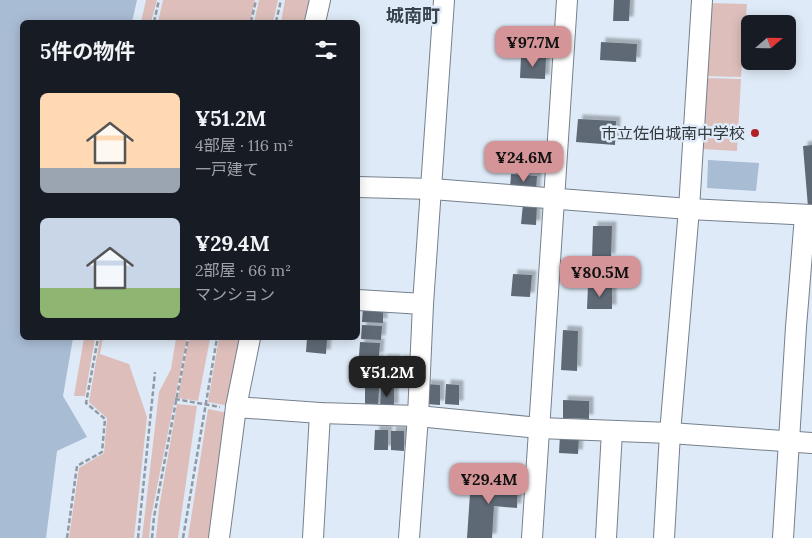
<!DOCTYPE html>
<html lang="ja">
<meta charset="utf-8">
<style>
body{margin:0;font-family:Lora,"Noto Sans JP",serif;background:#242831;color:#f1f3f6;height:100vh;display:flex;flex-direction:column;font-size:19px;white-space:nowrap}
*{box-sizing:border-box;margin:0}
p{font-size:16px;color:#9ea1a6}
.icon{flex:none;width:28px;height:28px;fill:none;stroke:currentColor;stroke-width:2;stroke-linecap:round;stroke-linejoin:round}
.map{position:relative;flex:1;overflow:hidden}
.panel{position:absolute;left:20px;top:20px;width:340px;height:320px;display:flex;flex-direction:column;background:#171b24;border-radius:8px;box-shadow:0 2px 12px #0003}
.panel>*{flex:none}
.needle{width:32px;rotate:70deg}
.fabs{position:absolute;left:741px;top:15px;display:grid;gap:10px}
.fabs a{display:grid;place-items:center;width:55px;height:55px;border-radius:8px;background:#171b24;box-shadow:0 2px 12px #0003;font-size:25px}
.price{position:absolute;translate:-50% -42px;padding:0 11px;border-radius:10px;background:#d59498;color:#111;font-size:16px;line-height:32px;filter:drop-shadow(0 1px 2px #0008)}
.price::after{content:'';position:absolute;left:50%;top:30px;width:15px;height:11px;margin-left:-8px;background:inherit;clip-path:polygon(0 0,100% 0,50% 100%)}
.price.on{background:#222;color:#fff}
ul{padding:0;list-style:none}
li{display:flex;align-items:center;gap:15px;height:125px;padding:0 20px}
li span{display:grid;place-items:center;flex:none;width:140px;height:100px;border-radius:8px;color:#555}
li>.icon{margin-inline-start:auto}
span .icon{width:60px;height:60px;fill:#fffc;stroke-width:1}
li b{font-size:21px}
h2{display:flex;justify-content:space-between;align-items:center;height:60px;padding:0 20px;font-size:21px}
.map>svg:first-child{display:block}
</style>
<div class="map">
<svg width="812" height="538" viewBox="0 0 812 538">
<defs>
<filter id="shadow"><feDropShadow dx="4.5" dy="-4.5" stdDeviation="1" flood-color="#0004"/></filter>
</defs>
<rect width="100%" height="100%" fill="#deeaf7"/>
<g fill="#ddbebb">
<path d="M146,0H157L151,22H141Z"/>
<path d="M163,0H255L250,22H158Z"/>
<path d="M259,0H278L273,22H254Z"/>
<path d="M285,0H311L306,22H281Z"/>
<path d="M709,3L747,4L741,77L704,76Z"/>
<path d="M705,78L741,79L737,151L701,149Z"/>
<path d="M84,338H95L85,396H74Z"/>
<path d="M100,338H103L100,354L129,364L147,417L134,538H69L79,468L104,453L107,418L89,402Z"/>
<path d="M176,338H187L151,517L149,538H142L159,392L171,369Z"/>
<path d="M189,338L210,339L198,401L178,398Z"/>
<path d="M219,338H243L230,406L208,402Z"/>
<path d="M177,404L197,406L178,538H156L159,508Z"/>
<path d="M208,409L228,413L211,538H188Z"/>
</g>
<g fill="#a8bcd4">
<path d="M0,0H137L132,22H22V338H73L63,396L87,437L57,451L46,538H0Z"/>
<path d="M708,160L759,163L756,191L707,188Z"/>
</g>
<g fill="#5e6974" filter="url(#shadow)">
<path d="M614,0H630L629,21H613Z"/>
<path d="M601,42L637,44L636,62L600,60Z"/>
<path d="M521,57L546,58L545,79L520,78Z"/>
<path d="M578,119L616,121L615,145L576,142Z"/>
<path d="M812,145V206L808,207L803,146Z"/>
<path d="M511,174L537,176L536,192L510,189Z"/>
<path d="M523,204L537,205L536,225L521,224Z"/>
<path d="M593,226H612L611,258H592Z"/>
<path d="M513,274L532,275L530,297L511,296Z"/>
<path d="M588,286L612,287V309H587Z"/>
<path d="M363,308L383,309V323L362,322Z"/>
<path d="M362,325L382,326L381,340L361,339Z"/>
<path d="M563,330L578,331L577,371L561,370Z"/>
<path d="M307,338L327,340L326,354L306,352Z"/>
<path d="M360,342L380,343L379,357L359,356Z"/>
<path d="M366,359H380L379,379H366Z"/>
<path d="M382,359H396L395,379H382Z"/>
<path d="M398,360H412L411,380H398Z"/>
<path d="M426,384L440,385V405L426,404Z"/>
<path d="M446,384L459,385V405L445,404Z"/>
<path d="M365,388H379L378,408H365Z"/>
<path d="M381,388H394V408H380Z"/>
<path d="M563,400L589,401V419L563,418Z"/>
<path d="M375,430H388V450H374Z"/>
<path d="M391,431H404V451L391,450Z"/>
<path d="M560,435L579,436L578,454L559,453Z"/>
<path d="M471,479L518,482L517,508L494,506L492,538H467Z"/>
</g>
<g fill="none" stroke-linecap="round" stroke-linejoin="round">
<defs>
<g id="minor">
<path d="M315,22L320,0"/>
<path d="M358,187L432,189L689,209L812,215"/>
<path d="M358,300L423,304"/>
<path d="M236,407L320,413L418,416L539,428L670,433L812,443"/>
<path d="M219,538L236,407L250,338"/>
<path d="M313,538L320,413"/>
<path d="M409,538L418,416L423,304L444,0"/>
<path d="M532,538L567,0"/>
<path d="M606,538L612,431"/>
<path d="M664,538L670,433L689,209L702,0"/>
<path d="M783,538L796,327L805,216"/>
</g>
</defs>
<use href="#minor" stroke="#76808d" stroke-width="22"/>
<g stroke="#919aa3" stroke-width="2.5" stroke-dasharray="5 2.5" stroke-linecap="butt">
<path d="M154,22L159,0"/>
<path d="M251,22L256,0"/>
<path d="M276,22L281,0"/>
<path d="M175,399L220,407"/>
<path d="M67,538L77,466L102,452L105,419L86,403L98,338"/>
<path d="M138,538L155,372"/>
<path d="M152,538L154,517L188,338"/>
<path d="M183,538L217,338"/>
</g>
<use href="#minor" stroke="#fff" stroke-width="20"/>
</g>
<circle fill="#b22126" stroke="#deeaf7" stroke-width="2" cx="755" cy="133" r="5"/>
<g text-anchor="middle" dominant-baseline="central" stroke-width="5" stroke-linejoin="round" paint-order="stroke">
<g font-size="16" fill="#33383d" stroke="#deeaf7" text-anchor="end">
<text x="745" y="133">市立佐伯城南中学校</text>
</g>
<g font-size="18" font-weight="bold" fill="#39434e" stroke="#deeaf7">
<text x="413" y="15">城南町</text>
</g>
</g>
</svg>
<div class="fabs">
<a><svg class="needle" viewBox="-14 -14 28 28"><path d="M0-13l5 13h-10z" fill="#e53935"/><path d="M0 13l5-13h-10z" fill="#9ea1a6"/></svg></a>
</div>
<b class="price" style="left:533px;top:68px">¥97.7M</b>
<b class="price" style="left:524px;top:183px">¥24.6M</b>
<b class="price" style="left:600px;top:298px">¥80.5M</b>
<b class="price on" style="left:387px;top:398px">¥51.2M</b>
<b class="price" style="left:489px;top:505px">¥29.4M</b>
<section class="panel">
<h2>5件の物件<svg class="icon" aria-label="filters" viewBox="0 0 24 24"><path d="M4 7h16M4 17h16"/><circle cx="9" cy="7" r="2"/><circle cx="15" cy="17" r="2"/></svg></h2>
<ul>
<li><span style="background:linear-gradient(#ffd9b3 75%,#9aa5b1 0)"><svg class="icon" aria-label="home" viewBox="0 0 24 24"><path d="M3 11l9-7 9 7M6 9v11h12V9"/></svg></span><div><b>¥51.2M</b><p>4部屋 · 116 m²</p><p>一戸建て</p></div></li>
<li><span style="background:linear-gradient(#c9d6e8 70%,#8fb573 0)"><svg class="icon" aria-label="home" viewBox="0 0 24 24"><path d="M3 11l9-7 9 7M6 9v11h12V9"/></svg></span><div><b>¥29.4M</b><p>2部屋 · 66 m²</p><p>マンション</p></div></li>
</ul>
</section>
</div>
